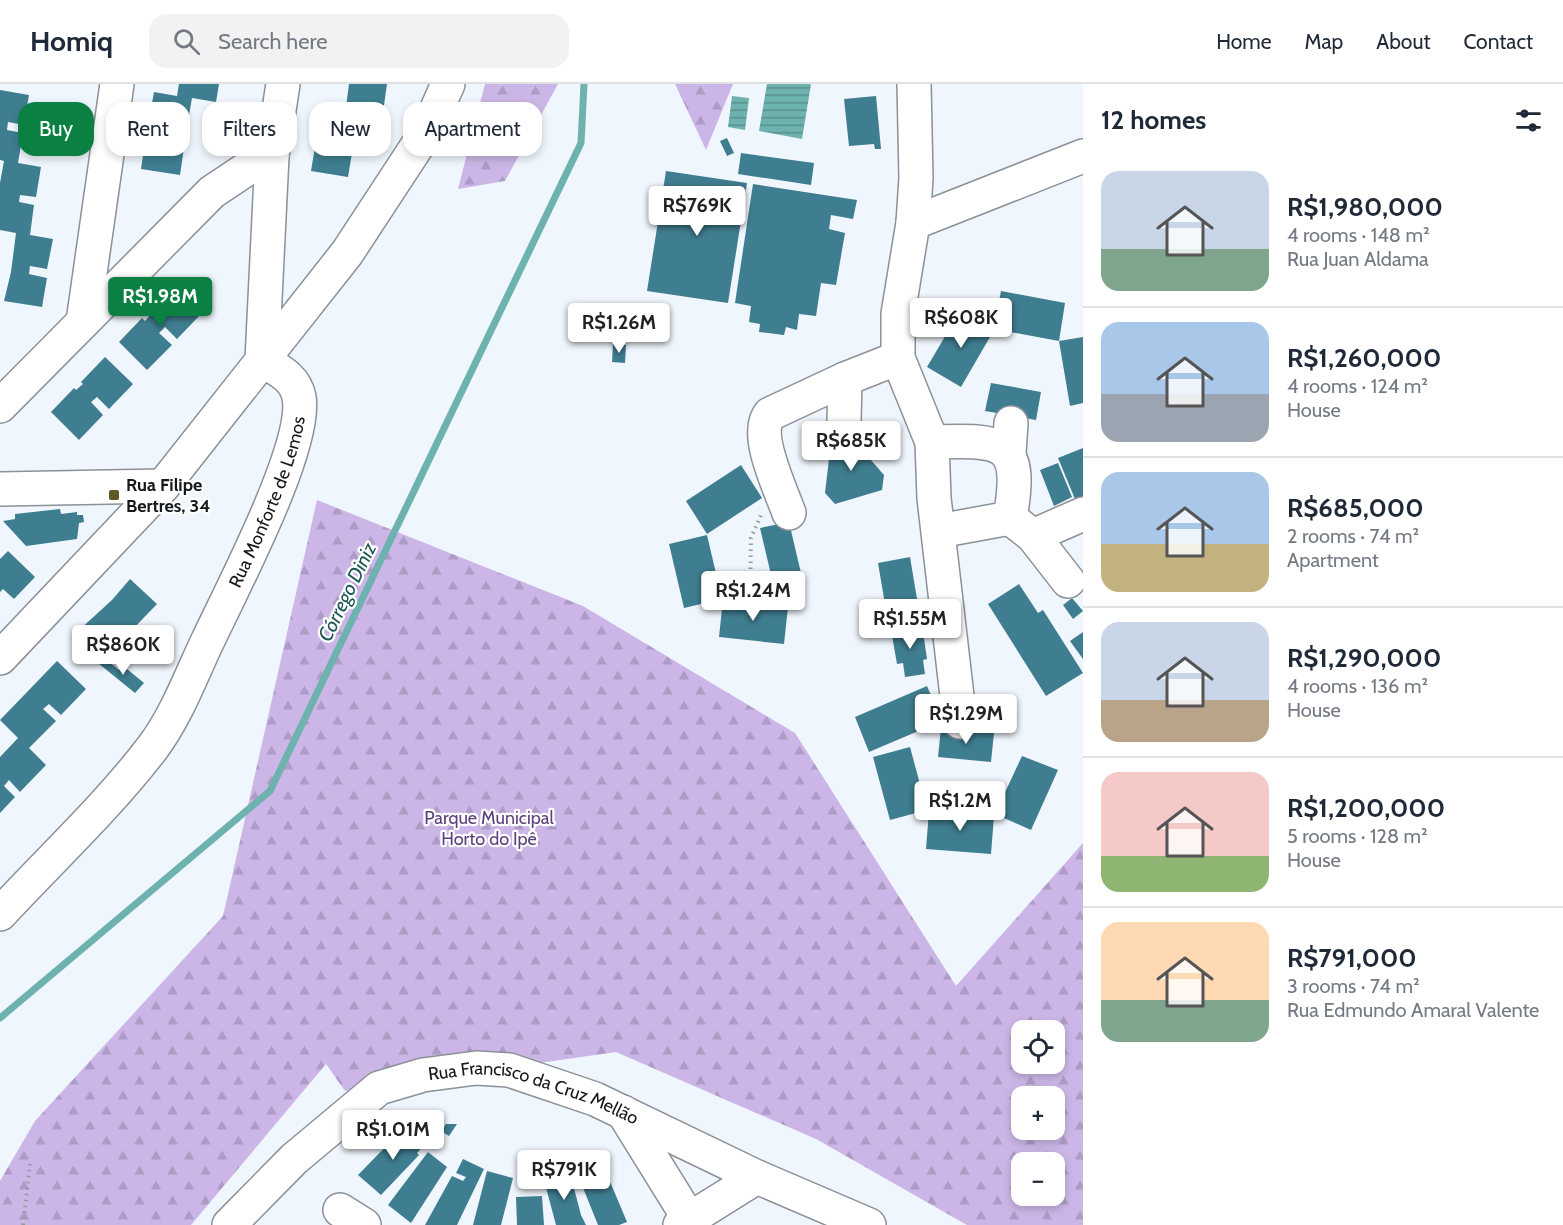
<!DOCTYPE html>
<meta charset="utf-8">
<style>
body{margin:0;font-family:Cabin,sans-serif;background:#f2f2f3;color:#1f2937;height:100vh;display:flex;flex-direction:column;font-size:22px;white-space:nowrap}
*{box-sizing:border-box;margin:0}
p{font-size:20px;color:#747a83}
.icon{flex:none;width:33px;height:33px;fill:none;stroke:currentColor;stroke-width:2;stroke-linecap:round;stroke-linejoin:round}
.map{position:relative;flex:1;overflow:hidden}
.details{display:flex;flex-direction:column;background:#fff;width:480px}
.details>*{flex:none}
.hud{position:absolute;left:18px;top:18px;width:570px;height:54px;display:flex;gap:12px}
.controls{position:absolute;left:1011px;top:936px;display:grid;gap:12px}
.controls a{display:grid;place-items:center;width:54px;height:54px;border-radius:12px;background:#fff;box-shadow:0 3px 9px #0003;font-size:30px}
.price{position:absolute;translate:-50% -51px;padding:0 14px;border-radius:6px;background:#fff;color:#222;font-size:20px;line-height:39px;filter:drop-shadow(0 2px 3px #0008)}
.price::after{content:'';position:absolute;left:50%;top:36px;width:18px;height:14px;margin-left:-9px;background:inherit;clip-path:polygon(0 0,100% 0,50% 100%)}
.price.current{background:#0b8043;color:#fff}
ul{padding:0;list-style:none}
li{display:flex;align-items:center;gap:18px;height:150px;padding:0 18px}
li+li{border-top:2px solid #e0e1e3}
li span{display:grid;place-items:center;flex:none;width:168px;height:120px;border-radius:18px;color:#555}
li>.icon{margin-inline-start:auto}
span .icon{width:72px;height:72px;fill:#fffc;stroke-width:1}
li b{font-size:26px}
h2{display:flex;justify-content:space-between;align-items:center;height:72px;padding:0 18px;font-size:26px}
.tag{padding:0 21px;border-radius:18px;background:#fff;box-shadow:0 3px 9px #0003;font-size:21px;line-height:54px}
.tag.current{background:#0b8043;color:#fff}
header{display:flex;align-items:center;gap:36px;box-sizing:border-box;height:84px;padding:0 30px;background:#fff;border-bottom:2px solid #e0e1e3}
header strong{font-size:28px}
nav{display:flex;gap:33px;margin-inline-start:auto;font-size:21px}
.search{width:420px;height:54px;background:#f2f2f3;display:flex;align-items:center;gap:15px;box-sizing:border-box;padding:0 21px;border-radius:18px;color:#747a83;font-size:22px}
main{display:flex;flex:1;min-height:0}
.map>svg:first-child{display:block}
</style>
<header>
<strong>Homiq</strong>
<div class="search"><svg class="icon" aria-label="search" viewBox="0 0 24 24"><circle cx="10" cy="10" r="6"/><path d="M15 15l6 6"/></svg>Search here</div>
<nav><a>Home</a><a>Map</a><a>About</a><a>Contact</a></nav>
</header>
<main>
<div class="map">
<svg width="1083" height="1141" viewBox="0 0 1083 1141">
<defs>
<pattern id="forest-firs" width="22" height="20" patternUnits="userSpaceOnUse" patternTransform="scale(1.5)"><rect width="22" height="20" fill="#ccb6e7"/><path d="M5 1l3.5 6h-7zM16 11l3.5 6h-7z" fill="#ae9cc6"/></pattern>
<pattern id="water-rules" width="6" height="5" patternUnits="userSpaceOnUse" patternTransform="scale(1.5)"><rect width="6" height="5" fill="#6db2ae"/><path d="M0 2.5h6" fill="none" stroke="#59908d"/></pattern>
</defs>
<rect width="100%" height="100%" fill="#f0f6fd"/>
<g fill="url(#forest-firs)" fill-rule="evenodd">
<path d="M485,0H558L505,97L458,105Z"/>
<path d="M675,0H733L706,66Z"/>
<path d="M317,416L583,522L795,649L956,902L1083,759V1141H967L816,1055L616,968L345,1007L326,980L191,1141H0V1097L35,1037L223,832ZM1022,946H1054V980H1022ZM1022,1012H1054V1046H1022ZM1022,1078H1054V1112H1022Z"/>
</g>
<g fill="url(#water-rules)">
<path d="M767,0H811L802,55L759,47Z"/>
<path d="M732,12L749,14L745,46L728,43Z"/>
</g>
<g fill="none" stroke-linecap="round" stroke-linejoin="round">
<path stroke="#6db2ae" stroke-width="7" d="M0,934L270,707L581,59L584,0"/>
</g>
<g fill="#3f7e90">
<path d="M179,0H219L216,18L192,14L186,49L169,46L168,54L185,57L180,91L141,85L146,51L150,52L151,43L148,42L154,8L177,12Z"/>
<path d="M349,0H387L383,28L359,25L355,55L338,52L337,60L353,63L348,93L311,87L316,57H318L323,19L346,23Z"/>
<path d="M0,6L29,11L24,41L8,38L7,46L23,49L18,79L41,83L36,113L20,111L19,118L34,121L30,151L53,155L47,185L30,182L29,190L47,194L42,223L4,217L11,188L16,149L0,146V99L4,77L0,76Z"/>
<path d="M876,12L881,65H875L874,60L849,62L844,15Z"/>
<path d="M727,54L734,69L727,72L720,57Z"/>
<path d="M741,69L814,79L811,101L738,90Z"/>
<path d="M666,87L747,99L728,219L647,207Z"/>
<path d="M753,100L857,116L853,135L831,131L829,145L845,149L836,201L821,199L816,232L799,230L797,246L786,243L784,251L759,248L760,240L749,238L751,222L735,219Z"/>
<path d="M173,202L201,230L177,255L165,243L159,249L172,261L147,286L119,258L142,234L145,237L151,230L148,228Z"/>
<path d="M1001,207L1065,219L1059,257L994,245Z"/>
<path d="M960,227L994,246L961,303L927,283Z"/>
<path d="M1083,253V319L1070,322L1059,257Z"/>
<path d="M613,260L626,261L625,279L612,278Z"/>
<path d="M105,273L133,300L109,325L97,313L91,318L103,331L79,356L51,328L74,304L76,306L83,300L81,298Z"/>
<path d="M991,299L1041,308L1036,336L985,327Z"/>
<path d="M851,353L884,391L882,406L835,420L825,409L831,358Z"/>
<path d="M1083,364V412L1075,415L1058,374Z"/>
<path d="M1058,379L1072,413L1054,422L1040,386Z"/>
<path d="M741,381L762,414L707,450L686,417Z"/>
<path d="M60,425L61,430L77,428V431H83L84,438L79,439L77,455L26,462L3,437L15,435V430Z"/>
<path d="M789,438L801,489L772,495L760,444Z"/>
<path d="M707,451L722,515L684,524L669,460Z"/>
<path d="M8,467L35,493L14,515L3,505L0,508V475Z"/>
<path d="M910,473L918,521L886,526L878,479Z"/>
<path d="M130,495L157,520L106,573L101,569L96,574L78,559L83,553L78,547L112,516Z"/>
<path d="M1019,500L1038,529L1043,526L1083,589L1046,612L988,520Z"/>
<path d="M1072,514L1083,527L1073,535L1063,521Z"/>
<path d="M723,515L788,523L784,560L719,553Z"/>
<path d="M922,541L927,575L923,576L925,590L905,593L903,579L897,580L891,546Z"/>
<path d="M1083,548V575L1070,557Z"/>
<path d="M103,573L119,586L122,583L127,585L144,599L135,609L98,579Z"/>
<path d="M57,577L86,605L61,631L49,620L43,625L56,637L29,664L46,681L20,708L9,696L4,702L15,713L0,729V673L18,654L0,636Z"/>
<path d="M927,602L942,637L869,668L855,633Z"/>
<path d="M941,644L994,649L991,678L938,673Z"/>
<path d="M910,663L927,726L890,736L873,673Z"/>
<path d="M1022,672L1058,686L1031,746L995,730Z"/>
<path d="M929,727L994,732L991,770L926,765Z"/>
<path d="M446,1040H457L449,1052L441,1047Z"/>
<path d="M409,1043L426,1059L417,1069L419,1071L381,1111L358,1091L397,1051L400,1053Z"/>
<path d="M428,1068L447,1083L411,1139L388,1121Z"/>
<path d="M598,1069L627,1138L619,1141H598L573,1079Z"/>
<path d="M463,1075L484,1085L457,1141H425L452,1092L463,1097L466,1093L456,1089Z"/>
<path d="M487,1087L513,1094L501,1141H473Z"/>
<path d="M570,1089L581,1131L586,1141H556L544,1096Z"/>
<path d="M542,1112L544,1141H517L516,1113Z"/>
</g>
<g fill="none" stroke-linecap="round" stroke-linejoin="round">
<defs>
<g id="minor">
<path d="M914,0L916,94L913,139L898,230V274L932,358"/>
<path d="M913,139L1083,72"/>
<path d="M83,238L117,0"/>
<path d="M262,276L272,72L283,0"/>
<path d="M0,322L212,108L251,82L272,72"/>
<path d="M844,337L845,295"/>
<path d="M1009,369L1011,339"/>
<path d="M0,405L163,402"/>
<path d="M789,429C781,406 753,350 770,330L845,295L898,274"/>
<path d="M1010,434L1033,452L1068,497"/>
<path d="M939,447L1010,434C1024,355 1003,356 932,358L934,414L960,638"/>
<path d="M1033,452L1083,430"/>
<path d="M0,574L163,402L347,169L427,47L448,0"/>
<path id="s1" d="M0,830C51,775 108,722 153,663C177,631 192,589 209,554C232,505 308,361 299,313C295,293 278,286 262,276"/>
<path d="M623,1028L693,1141"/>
<path d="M340,1126L364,1141"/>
<path id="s2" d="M229,1141L294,1075L379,1004L423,991L476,984L509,986L595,1015L757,1093L869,1141"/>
<path d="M680,1141L757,1093"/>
</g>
</defs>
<use href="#minor" stroke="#8b9197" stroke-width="36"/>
<g stroke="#959a9f" stroke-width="4" stroke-dasharray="1.5 4.5" stroke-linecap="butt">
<path d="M750,509L751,454L761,431"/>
<path d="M23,1141L30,1080"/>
</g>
<use href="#minor" stroke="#fff" stroke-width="33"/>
</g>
<rect fill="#5d5a26" stroke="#fff" stroke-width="2" x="108" y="405" width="12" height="12" rx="3"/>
<g text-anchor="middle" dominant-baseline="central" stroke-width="4.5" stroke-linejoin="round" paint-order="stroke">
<g font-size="18" font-weight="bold" fill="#16191b" stroke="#fff" text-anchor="start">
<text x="126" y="401">Rua Filipe<tspan x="126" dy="21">Bertres, 34</tspan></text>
</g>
<g font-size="18" fill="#16191b" stroke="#fff">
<text stroke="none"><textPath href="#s1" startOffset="498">Rua Monforte de Lemos</textPath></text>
<text stroke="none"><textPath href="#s2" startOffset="364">Rua Francisco da Cruz Mellão</textPath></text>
</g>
<g font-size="18" fill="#5d407c" stroke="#fff">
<text x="489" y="734">Parque Municipal<tspan x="489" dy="21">Horto do Ipê</tspan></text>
</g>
<g font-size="20" font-style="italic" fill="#1b5654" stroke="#fff">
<text transform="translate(347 508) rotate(-64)">Córrego Diniz</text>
</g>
</g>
</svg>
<div class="controls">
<a><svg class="icon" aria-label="locate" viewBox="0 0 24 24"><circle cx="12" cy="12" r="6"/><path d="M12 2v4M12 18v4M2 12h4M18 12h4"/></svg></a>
<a>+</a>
<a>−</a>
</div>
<b class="price" style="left:697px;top:153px">R$769K</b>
<b class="price current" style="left:160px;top:244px">R$1.98M</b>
<b class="price" style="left:961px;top:265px">R$608K</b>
<b class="price" style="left:619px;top:270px">R$1.26M</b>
<b class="price" style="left:851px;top:388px">R$685K</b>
<b class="price" style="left:753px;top:538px">R$1.24M</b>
<b class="price" style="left:910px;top:566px">R$1.55M</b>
<b class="price" style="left:123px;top:592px">R$860K</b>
<b class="price" style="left:966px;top:661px">R$1.29M</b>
<b class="price" style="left:960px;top:748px">R$1.2M</b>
<b class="price" style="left:393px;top:1077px">R$1.01M</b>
<b class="price" style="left:564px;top:1117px">R$791K</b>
<div class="hud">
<a class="tag current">Buy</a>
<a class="tag">Rent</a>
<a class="tag">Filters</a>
<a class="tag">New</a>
<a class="tag">Apartment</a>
</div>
</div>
<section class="details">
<h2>12 homes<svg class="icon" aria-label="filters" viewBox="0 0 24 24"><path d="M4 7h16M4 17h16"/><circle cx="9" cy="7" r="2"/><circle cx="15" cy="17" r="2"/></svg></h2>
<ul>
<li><span style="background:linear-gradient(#c9d6e8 65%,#7fa58c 0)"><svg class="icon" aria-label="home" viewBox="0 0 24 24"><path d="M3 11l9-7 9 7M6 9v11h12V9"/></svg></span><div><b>R$1,980,000</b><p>4 rooms · 148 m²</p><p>Rua Juan Aldama</p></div></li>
<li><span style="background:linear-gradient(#a9c7e8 60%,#9aa5b1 0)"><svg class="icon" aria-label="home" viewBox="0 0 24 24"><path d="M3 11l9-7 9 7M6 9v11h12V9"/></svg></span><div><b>R$1,260,000</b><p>4 rooms · 124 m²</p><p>House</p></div></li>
<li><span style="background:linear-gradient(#a9c7e8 60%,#c2b280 0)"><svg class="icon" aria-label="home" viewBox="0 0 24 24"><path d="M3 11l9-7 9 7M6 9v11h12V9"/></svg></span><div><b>R$685,000</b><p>2 rooms · 74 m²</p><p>Apartment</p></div></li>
<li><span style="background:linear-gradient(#c9d6e8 65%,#b9a48a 0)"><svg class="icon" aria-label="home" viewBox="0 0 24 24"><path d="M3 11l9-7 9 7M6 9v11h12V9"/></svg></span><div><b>R$1,290,000</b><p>4 rooms · 136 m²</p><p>House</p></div></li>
<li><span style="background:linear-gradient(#f6c9c9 70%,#8fb573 0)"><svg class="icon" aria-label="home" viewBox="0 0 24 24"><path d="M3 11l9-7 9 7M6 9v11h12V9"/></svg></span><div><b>R$1,200,000</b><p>5 rooms · 128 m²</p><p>House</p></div></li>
<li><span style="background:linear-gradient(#ffd9b3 65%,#7fa58c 0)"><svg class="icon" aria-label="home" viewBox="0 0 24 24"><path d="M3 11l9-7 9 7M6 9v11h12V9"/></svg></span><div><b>R$791,000</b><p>3 rooms · 74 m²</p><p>Rua Edmundo Amaral Valente</p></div></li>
</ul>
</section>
</main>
